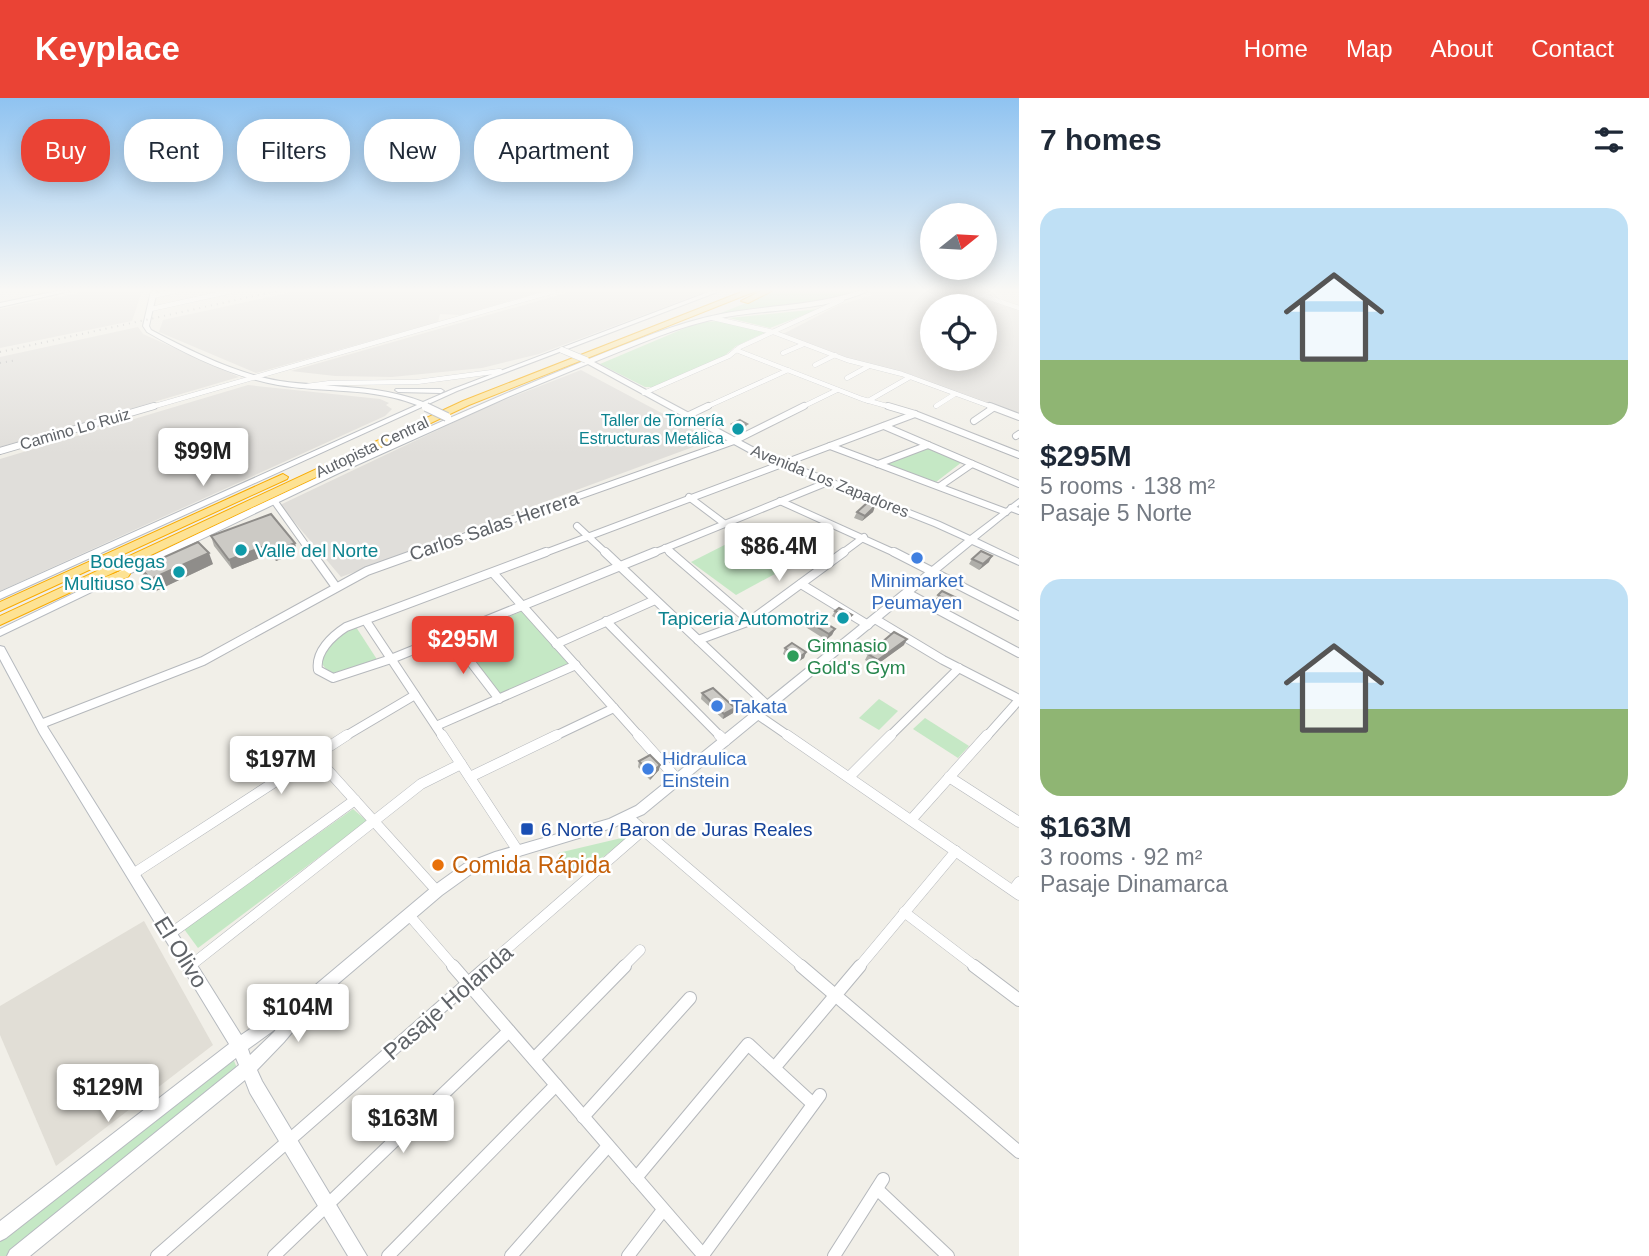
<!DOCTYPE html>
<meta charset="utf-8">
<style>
body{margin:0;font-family:Helvetica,sans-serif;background:#f2f2f3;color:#1f2937;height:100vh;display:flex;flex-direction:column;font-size:26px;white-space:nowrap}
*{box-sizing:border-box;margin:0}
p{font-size:23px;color:#747a83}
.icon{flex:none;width:38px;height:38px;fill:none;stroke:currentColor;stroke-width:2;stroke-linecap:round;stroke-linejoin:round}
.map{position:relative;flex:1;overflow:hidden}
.side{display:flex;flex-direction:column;background:#fff;width:630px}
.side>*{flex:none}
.hud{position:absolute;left:21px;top:21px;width:665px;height:63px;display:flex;gap:14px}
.needle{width:46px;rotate:72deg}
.tools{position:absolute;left:920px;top:105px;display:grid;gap:14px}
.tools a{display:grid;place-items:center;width:77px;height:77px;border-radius:50%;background:#fff;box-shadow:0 4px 18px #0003;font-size:35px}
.price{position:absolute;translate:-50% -60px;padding:0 16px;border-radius:7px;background:#fff;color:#222;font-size:23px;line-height:46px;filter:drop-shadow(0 2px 4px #0008)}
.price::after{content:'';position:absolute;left:50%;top:42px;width:21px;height:16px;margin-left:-10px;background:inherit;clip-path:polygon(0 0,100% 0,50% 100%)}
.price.current{background:#ea4335;color:#fff}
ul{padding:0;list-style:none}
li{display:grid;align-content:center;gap:14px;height:371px;padding:0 21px}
li span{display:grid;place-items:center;height:217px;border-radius:21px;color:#555}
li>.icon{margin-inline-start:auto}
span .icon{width:126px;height:126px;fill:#fffc;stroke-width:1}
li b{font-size:30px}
h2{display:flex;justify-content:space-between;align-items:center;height:84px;padding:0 21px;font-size:30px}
.pill{padding:0 24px;border-radius:28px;background:#fff;box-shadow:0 4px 18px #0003;font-size:24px;line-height:63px}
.pill.current{background:#ea4335;color:#fff}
header{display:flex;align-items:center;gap:42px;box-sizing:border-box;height:98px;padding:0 35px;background:#ea4335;color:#fff}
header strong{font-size:33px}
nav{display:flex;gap:38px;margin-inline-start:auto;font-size:24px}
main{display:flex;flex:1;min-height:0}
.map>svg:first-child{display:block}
</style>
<header>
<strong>Keyplace</strong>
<nav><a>Home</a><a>Map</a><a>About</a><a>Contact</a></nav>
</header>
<main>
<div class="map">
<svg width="1019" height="1158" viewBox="0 0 1019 1158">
<rect width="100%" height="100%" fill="#f1efe8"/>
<g fill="#e0deda" fill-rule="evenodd">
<path d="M88,193H142L132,223L0,250V211Z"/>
<path d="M296,193H543L461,217L440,216L438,224L256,275L159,234L163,222Z"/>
<path d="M573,193H708L539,256L482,270L392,279L335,278L291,273Z"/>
<path d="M874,193H967L1019,210V318L909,276L840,258L783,236L839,207L873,197L870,195ZM933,208H985V261H933Z"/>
<path d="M138,229L143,236L239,279L0,349V259Z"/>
<path d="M581,272L712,342L341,479L280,407L484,310Z"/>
<path d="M248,287L380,301L389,305L386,307L392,311L385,318L0,493V361Z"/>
</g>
<path fill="#e1ded6" d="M144,823L213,947L56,1068L0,937V908Z"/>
<g fill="#c5e8c5">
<path d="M776,193H853L829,203L716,217Z"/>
<path d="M819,211L770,230L729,220Z"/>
<path d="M717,223L761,232L764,235L736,248L724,258L653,289H645L600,266L697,225Z"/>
<path d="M928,349L962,364L936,384L885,366Z"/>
<path d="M760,429L806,459L736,497L691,464Z"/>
<path d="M523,513L570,567L500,597L456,539Z"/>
<path d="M356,529L378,563L337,578L328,574L320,563C326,546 338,535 356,529Z"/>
<path d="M879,601L898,613L879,632L859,620Z"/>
<path d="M925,620L969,648L958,660L913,631Z"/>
<path d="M353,711L367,723L198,850L184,831Z"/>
<path d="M630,738L580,777L558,755Z"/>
<path d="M232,958L237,970L6,1158H0V1143Z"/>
</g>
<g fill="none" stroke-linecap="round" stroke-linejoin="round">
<defs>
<g id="street-far4">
<path d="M969,193L1019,210"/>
<path d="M153,198L176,193"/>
<path d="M151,211L232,193"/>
<path d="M713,220L773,234L847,262L902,276L995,310"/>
<path d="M736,252L862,301L894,310"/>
<path d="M783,255L804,246"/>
<path d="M815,267L835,257"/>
<path d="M847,280L869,268"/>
<path d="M307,288L330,285L417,284L500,273"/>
<path d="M644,295L729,258L740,249L842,202"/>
<path d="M868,303L910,279"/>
<path d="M936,308L955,296"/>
<path d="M148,310L554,193"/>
<path d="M704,310L788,272"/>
<path d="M800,310L837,292"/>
</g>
<g id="street-far3">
<path d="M888,308L915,316L1019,357"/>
<path d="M990,308L1019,319"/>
<path d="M687,318L708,308"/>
<path d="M974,323L993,310"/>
<path d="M884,328L1019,386"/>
<path d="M1016,338L1019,336"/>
<path d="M830,348L1006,414"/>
<path d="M0,353L154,308"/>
<path d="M878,366L928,347"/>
<path d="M940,388L972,366"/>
<path d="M689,399L725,426"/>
<path d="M780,403L897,456"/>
<path d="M275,404L312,456"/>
<path d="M1011,410L1019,413"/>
<path d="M577,428L607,456"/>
<path d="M665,450L672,456"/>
<path d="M415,456L734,343L804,308"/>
<path d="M542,456L915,316"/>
<path d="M651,456L828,384"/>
<path d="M841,456L864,439"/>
</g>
<g id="street-far2">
<path d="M311,454L336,489"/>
<path d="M546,454L346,529C332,538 315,554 318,572L333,580L391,561L655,454"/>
<path d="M605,454L768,608"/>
<path d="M670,454L750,523"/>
<path d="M894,454L1019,518"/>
<path d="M494,476L640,639"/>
<path d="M801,486L868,527"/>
<path d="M907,495L1019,555"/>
<path d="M875,521L943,562L1019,601"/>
<path d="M366,523L443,639"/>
<path d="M606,523L721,639"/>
<path d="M450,537L499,601"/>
<path d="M698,542L750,523L844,454"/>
<path d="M556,546L655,502"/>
<path d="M758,617L790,639"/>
<path d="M41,626L203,563L367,473L420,454"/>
<path d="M436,628L576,567"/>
<path d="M344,639L415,597"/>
<path d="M553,639L614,610"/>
<path d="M889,639L959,570"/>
<path d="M986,639L1019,602"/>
</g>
<g id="street-far1">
<path d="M442,637L518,753"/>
<path d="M638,637L678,682"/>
<path d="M719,637L725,643"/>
<path d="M787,637L1019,797"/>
<path d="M315,658L437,793"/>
<path d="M470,679L557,637"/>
<path d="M849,679L891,637"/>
<path d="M949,679L1019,724"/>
<path d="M628,719L803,869"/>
<path d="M911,722L987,637"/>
<path d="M133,776L347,637"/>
<path d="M1013,792L1019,784"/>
<path d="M904,814L976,869"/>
<path d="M409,817L454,869"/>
<path d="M170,836L355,702"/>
<path d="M190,868L421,686L461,666"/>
<path d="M486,869L643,732"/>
<path d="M623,869L640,852"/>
<path d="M859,869L956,753"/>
</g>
<g id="street">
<path d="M453,868L704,1158"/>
<path d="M801,868L1019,1054"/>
<path d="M974,868L1019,902"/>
<path d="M534,961L625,868"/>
<path d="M775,969L860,868"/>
<path d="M583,1019L690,900"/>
<path d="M636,1080L748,946L813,1006"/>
<path d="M877,1091L948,1158"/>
<path d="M703,1157L820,997"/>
<path d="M157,1158L488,868"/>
<path d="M274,1158L509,933"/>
<path d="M388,1158L556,987"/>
<path d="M511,1158L608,1048"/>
<path d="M628,1158L663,1112"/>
<path d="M834,1158L883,1081"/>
</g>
<g id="secondary">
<path d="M57,193H70L0,209V205Z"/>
<path d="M151,193H157L149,228L151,232C191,253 236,276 280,283C328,290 377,286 423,304L453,291L711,193H720L457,293L0,501V494L417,307C372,289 324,295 278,287C232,279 187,257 147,234L143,228Z"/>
<path d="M858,193H868C824,213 772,211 726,219C680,227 637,247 594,264L760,353L940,424L970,438L1019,401V407L977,441L1019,461V467L972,446L644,716L612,730L496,765L474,774L442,797L320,901L284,944L257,972L262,983L367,1158H348L250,995L245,982L30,1158H7L10,1152L239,967L236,960L6,1140L0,1143V1123L229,946L40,636L0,561V548L4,549L48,630L241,937L313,889L432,789L464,766L495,754L609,721L636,708L965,442L934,428L754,357L588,266L508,299L339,375L0,538V531C193,438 385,344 584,263V261H589C632,244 675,225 721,216C767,207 813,208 858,193ZM277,930L274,934L250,957L248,951Z"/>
<path d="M396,291H441L444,293L441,295L398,294L395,292Z"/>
</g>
<g id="highway">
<path d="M744,193H756L469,307L100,481L124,472L130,476L128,479L102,489L98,488L97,482L0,527V518L463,303Z"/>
<path d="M761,193H772L748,205L741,203Z"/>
<path d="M283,376L288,379L287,381L0,513V504Z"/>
</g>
</defs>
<use href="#street-far4" stroke="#b5b8bc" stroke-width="5"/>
<use href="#street-far3" stroke="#b5b8bc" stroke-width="8"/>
<use href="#street-far2" stroke="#b5b8bc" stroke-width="10"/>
<use href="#street-far1" stroke="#b5b8bc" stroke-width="11"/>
<use href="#street" stroke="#b5b8bc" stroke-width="14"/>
<use href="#secondary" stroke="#b6babf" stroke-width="2"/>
<use href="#highway" stroke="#f9ab00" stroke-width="2"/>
<use href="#street-far4" stroke="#fff" stroke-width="4.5"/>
<use href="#street-far3" stroke="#fff" stroke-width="6"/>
<use href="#street-far2" stroke="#fff" stroke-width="8"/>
<use href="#street-far1" stroke="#fff" stroke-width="10"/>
<use href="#street" stroke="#fff" stroke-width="12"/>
<use href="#secondary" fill="#fff" fill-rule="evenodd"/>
<use href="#highway" fill="#fde293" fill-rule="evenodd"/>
<g stroke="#b6b7b8" stroke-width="2" stroke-dasharray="1 5" stroke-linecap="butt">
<path d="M0,254L277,193"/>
<path d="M0,265L17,262"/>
</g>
<defs>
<g id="secondary-bridge-far1">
<path d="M562,252L586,262"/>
<path d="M426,309L428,310"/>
</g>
<path id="secondary-bridge" d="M426,309L447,319"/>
</defs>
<use href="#secondary-bridge-far1" stroke="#b6babf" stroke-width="7" stroke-linecap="butt"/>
<use href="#secondary-bridge" stroke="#b6babf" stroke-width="10" stroke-linecap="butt"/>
<use href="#secondary-bridge-far1" stroke="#fff" stroke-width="6"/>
<use href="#secondary-bridge" stroke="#fff" stroke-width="8"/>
</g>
<g fill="#afaea9">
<path d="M732,326L745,331L737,335L731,331Z"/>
<path d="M875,408L873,414L862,423L854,420L857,414Z"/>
<path d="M211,438L295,445L297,455L276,463L270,456L232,471L214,448Z"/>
<path d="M972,461L989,464L979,472L969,466Z"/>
<path d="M213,466L156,493L145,481L140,470Z"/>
<path d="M942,493L955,507L951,511L935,502Z"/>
<path d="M835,513L852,517L849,523L846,526L832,518Z"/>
<path d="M806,522L835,531L832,537L826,542L804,528Z"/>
<path d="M904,547L875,568L865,562L868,556Z"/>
<path d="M785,550L806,554L804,560L796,565L783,556Z"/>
<path d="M702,595L733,615L723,621L701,601Z"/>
<path d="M639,663L659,672L650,682L638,669Z"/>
</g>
<g fill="#8f8d8a">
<path d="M747,326L745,331L737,335L739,330Z"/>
<path d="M875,408L873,414L862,423L865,418Z"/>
<path d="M295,445L297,455L276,463L273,454Z"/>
<path d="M267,447L270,456L232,471L229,462Z"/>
<path d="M209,455L213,466L156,493L151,481Z"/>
<path d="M992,458L989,464L979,472L983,466Z"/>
<path d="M835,531L832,537L826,542L829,536Z"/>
<path d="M907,541L904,547L875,568L878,562Z"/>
<path d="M806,554L804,560L796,565L799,560Z"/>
<path d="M735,610L733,615L723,621L724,616Z"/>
<path d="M660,667L659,672L650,682L651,676Z"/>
</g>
<g fill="#cccac5" stroke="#8f8d8a" stroke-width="2">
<path d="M740,322L747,326L739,330L732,326Z"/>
<path d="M867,405L875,408L865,418L857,414Z"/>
<path d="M271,416L295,445L273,454L267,447L229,462L211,438Z"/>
<path d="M198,444L209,455L151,481L140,470Z"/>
<path d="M981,453L992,458L983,466L972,461Z"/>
<path d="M942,493L959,501L954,506L938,497Z"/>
<path d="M839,510L852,517L848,520L835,513Z"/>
<path d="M812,517L835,531L829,536L806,522Z"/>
<path d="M894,534L907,541L878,562L868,556Z"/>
<path d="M792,545L806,554L799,560L785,550Z"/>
<path d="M713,590L735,610L724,616L702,595Z"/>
<path d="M650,657L660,667L651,676L639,663Z"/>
</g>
<linearGradient id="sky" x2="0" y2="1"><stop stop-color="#8fc3f1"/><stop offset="0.54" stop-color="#f9f8f5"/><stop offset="1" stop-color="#f9f8f5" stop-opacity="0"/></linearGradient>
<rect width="1019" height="356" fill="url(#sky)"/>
<g fill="#0f9aa8" stroke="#fff" stroke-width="2.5">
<circle cx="738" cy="331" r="7"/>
<circle cx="241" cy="452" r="7"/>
<circle cx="179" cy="474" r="7"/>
<circle cx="843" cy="520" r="7"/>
</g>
<g fill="#3f7fe0" stroke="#fff" stroke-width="2.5">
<circle cx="917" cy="460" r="7"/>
<circle cx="717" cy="608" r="7"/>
<circle cx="648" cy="671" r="7"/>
</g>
<circle fill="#2e9e5b" stroke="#fff" stroke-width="2.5" cx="793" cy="558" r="7"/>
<rect fill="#1a4fb4" stroke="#fff" stroke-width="2.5" x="520" y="724" width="14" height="14" rx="3.5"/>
<circle fill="#e8710a" stroke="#fff" stroke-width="2.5" cx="438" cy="767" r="7"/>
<g text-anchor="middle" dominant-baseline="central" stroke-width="5" stroke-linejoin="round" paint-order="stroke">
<g font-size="16" fill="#0d838f" stroke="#fff" text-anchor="end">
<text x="724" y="322">Taller de Tornería<tspan x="724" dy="18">Estructuras Metálica</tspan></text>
</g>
<g font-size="16" fill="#5f6368" stroke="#fff">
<text transform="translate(75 331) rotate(-16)">Camino Lo Ruiz</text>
<text transform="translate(372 349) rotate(-25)">Autopista Central</text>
<text transform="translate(830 383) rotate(22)">Avenida Los Zapadores</text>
</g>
<g font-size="19" fill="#5f6368" stroke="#fff">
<text transform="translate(494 428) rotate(-19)">Carlos Salas Herrera</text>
</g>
<g font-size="19" fill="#0d838f" stroke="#fff" text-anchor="end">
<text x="255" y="452" text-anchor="start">Valle del Norte</text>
<text x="165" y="463">Bodegas<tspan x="165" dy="22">Multiuso SA</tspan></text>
<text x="829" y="520">Tapiceria Automotriz</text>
</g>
<g font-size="19" fill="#366cbe" stroke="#fff" text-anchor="start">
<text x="917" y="482" text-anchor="middle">Minimarket<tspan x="917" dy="22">Peumayen</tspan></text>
<text x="731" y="608">Takata</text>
<text x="662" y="660">Hidraulica<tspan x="662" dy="22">Einstein</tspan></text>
</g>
<g font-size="19" fill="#27864d" stroke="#fff" text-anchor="start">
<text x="807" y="547">Gimnasio<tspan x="807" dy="22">Gold's Gym</tspan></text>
</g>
<g font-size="19" fill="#164399" stroke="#fff" text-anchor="start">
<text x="541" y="731">6 Norte / Baron de Juras Reales</text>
</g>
<g font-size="23" fill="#c56008" stroke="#fff" text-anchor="start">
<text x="452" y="767">Comida Rápida</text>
</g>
<g font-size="23" fill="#5f6368" stroke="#fff">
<text transform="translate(181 854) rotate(58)">El Olivo</text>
<text transform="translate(448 904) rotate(-41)">Pasaje Holanda</text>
</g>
</g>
</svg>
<div class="tools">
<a><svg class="needle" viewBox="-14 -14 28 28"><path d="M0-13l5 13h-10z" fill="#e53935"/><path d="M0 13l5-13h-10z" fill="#747a83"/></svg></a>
<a><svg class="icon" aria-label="locate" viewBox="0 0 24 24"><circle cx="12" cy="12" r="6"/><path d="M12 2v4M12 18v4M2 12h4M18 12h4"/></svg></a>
</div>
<b class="price" style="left:203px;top:390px">$99M</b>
<b class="price" style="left:779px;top:485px">$86.4M</b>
<b class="price current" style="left:463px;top:578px">$295M</b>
<b class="price" style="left:281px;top:698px">$197M</b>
<b class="price" style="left:298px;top:946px">$104M</b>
<b class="price" style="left:108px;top:1026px">$129M</b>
<b class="price" style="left:403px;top:1057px">$163M</b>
<div class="hud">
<a class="pill current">Buy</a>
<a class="pill">Rent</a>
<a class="pill">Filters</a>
<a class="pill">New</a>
<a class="pill">Apartment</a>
</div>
</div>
<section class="side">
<h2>7 homes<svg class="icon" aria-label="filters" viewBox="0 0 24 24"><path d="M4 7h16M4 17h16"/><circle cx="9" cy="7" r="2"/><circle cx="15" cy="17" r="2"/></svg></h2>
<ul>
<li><span style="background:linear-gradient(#bfe0f5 70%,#8fb573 0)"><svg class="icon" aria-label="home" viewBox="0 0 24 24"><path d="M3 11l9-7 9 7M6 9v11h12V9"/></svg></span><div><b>$295M</b><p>5 rooms · 138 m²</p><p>Pasaje 5 Norte</p></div></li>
<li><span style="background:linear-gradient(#bfe0f5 60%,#8fb573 0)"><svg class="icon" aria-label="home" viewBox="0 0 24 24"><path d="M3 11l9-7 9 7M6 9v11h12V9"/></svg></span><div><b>$163M</b><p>3 rooms · 92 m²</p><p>Pasaje Dinamarca</p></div></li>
</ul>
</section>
</main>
